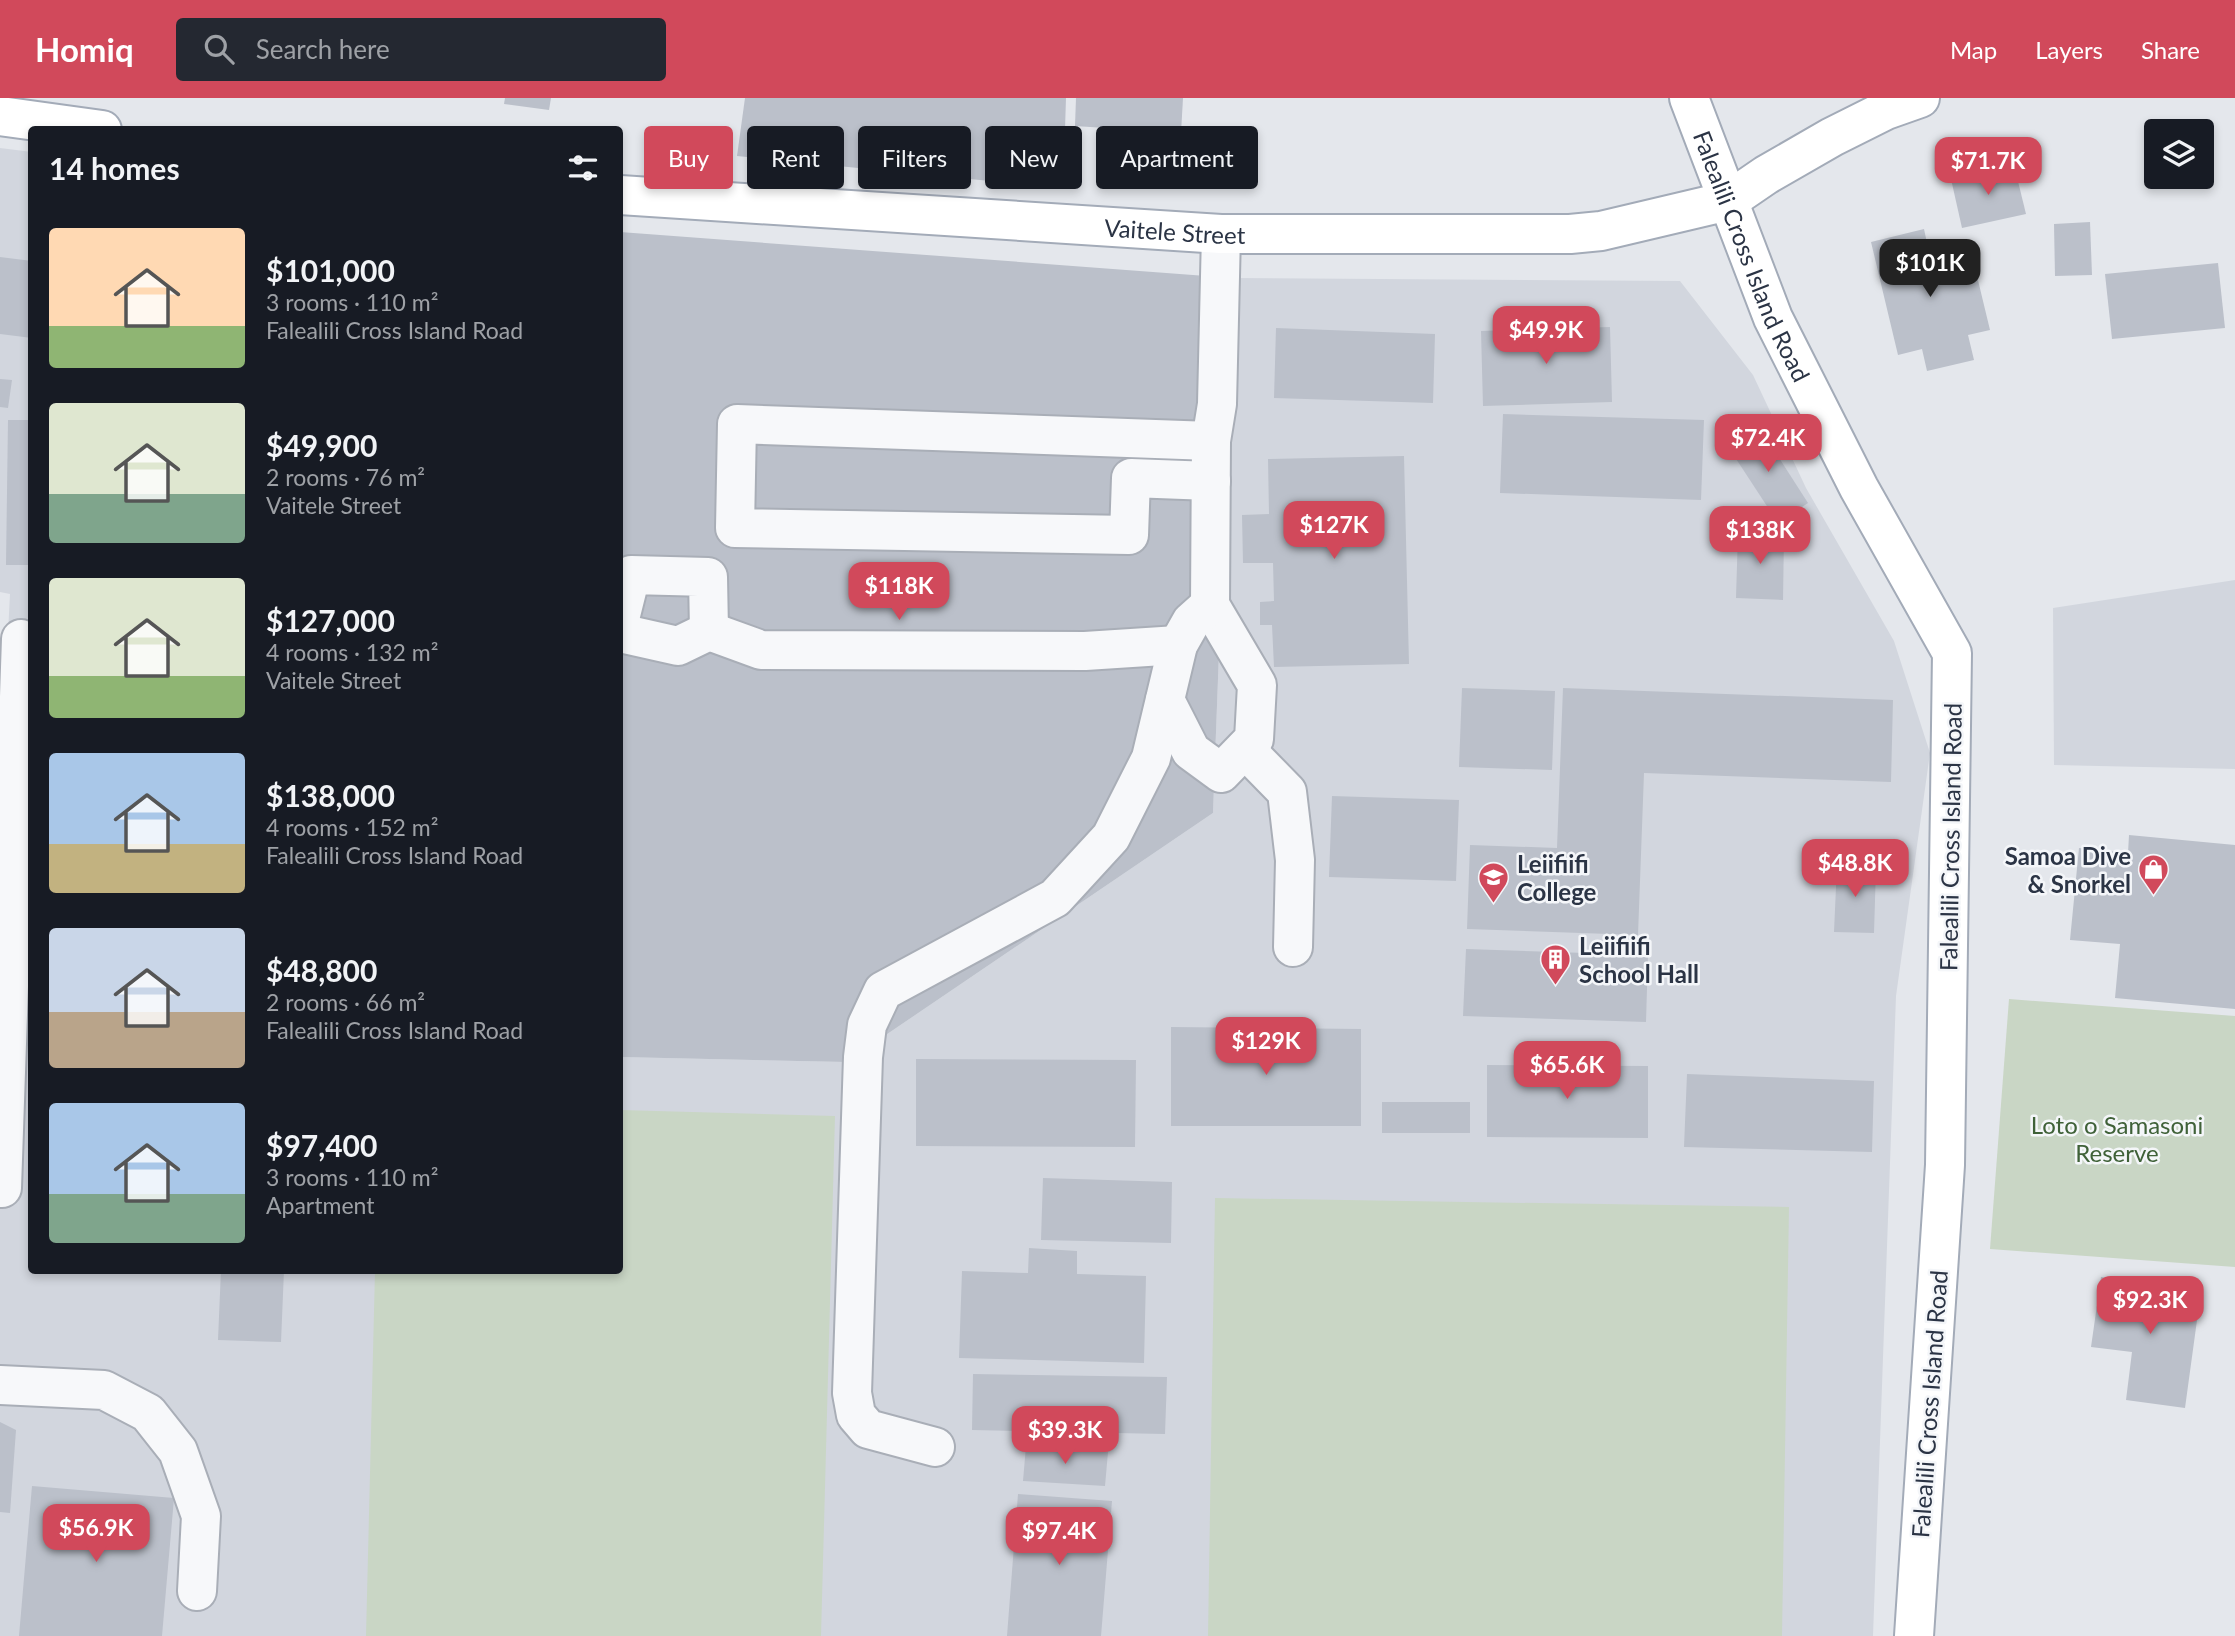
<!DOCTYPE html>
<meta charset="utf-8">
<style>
body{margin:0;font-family:Lato,sans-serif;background:#242831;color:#f1f3f6;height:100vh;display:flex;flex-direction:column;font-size:26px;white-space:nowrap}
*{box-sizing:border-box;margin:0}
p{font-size:23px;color:#9ea1a6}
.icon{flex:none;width:38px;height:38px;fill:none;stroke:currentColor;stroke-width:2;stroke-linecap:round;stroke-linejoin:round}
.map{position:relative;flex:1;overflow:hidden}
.details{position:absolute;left:28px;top:28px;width:595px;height:1148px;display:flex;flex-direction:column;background:#171b24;border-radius:7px;box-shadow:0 4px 10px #0003}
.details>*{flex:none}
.banner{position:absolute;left:644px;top:28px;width:665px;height:63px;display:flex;gap:14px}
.tools{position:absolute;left:2144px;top:21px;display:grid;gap:14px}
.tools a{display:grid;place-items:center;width:70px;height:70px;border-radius:7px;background:#171b24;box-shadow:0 4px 10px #0003;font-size:35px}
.price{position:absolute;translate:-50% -60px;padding:0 16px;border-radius:14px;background:#d1495b;color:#fff;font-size:23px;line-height:46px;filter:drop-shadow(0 2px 4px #0008)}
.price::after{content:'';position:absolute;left:50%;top:42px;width:21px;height:16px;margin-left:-10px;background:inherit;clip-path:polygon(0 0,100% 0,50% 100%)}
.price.active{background:#222;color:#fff}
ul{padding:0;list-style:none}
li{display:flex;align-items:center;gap:21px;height:175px;padding:0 21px}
li span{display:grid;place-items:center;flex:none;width:196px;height:140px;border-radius:7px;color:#555}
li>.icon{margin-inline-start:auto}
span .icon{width:84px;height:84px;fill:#fffc;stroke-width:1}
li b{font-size:30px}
h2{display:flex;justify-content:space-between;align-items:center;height:84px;padding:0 21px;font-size:30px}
.tag{padding:0 24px;border-radius:7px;background:#171b24;box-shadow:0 4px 10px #0003;font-size:24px;line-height:63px}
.tag.active{background:#d1495b;color:#fff}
header{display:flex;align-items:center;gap:42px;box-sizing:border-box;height:98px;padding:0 35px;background:#d1495b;color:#fff}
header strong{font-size:33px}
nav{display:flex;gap:38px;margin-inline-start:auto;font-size:24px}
.search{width:490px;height:63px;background:#242831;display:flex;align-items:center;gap:18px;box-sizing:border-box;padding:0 24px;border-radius:7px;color:#9ea1a6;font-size:26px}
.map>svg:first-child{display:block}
</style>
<header>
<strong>Homiq</strong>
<div class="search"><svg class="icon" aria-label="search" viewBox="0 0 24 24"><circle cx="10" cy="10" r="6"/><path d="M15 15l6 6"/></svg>Search here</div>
<nav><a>Map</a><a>Layers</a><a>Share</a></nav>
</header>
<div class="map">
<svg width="2235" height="1538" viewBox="0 0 2235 1538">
<rect width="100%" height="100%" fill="#e4e7ec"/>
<g fill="#d2d6de">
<path d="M0,50L32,54V1172H620V959L846,964L1213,715L1233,180L1680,183L1753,277L1806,390L1894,543L1930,655L1896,898L1873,1538H0V691L10,496L0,494Z"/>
<path d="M2235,482V671L2054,667L2053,510Z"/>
</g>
<g fill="#c9d6c5">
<path d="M2009,901L2235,918V1169L1990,1151Z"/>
<path d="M620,1012L835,1018L821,1538H366L375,1173L620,1172Z"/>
<path d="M1215,1100L1789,1109L1782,1538H1208Z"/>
</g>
<g fill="#bbc0ca">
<path d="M505,0H551L549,12L504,6Z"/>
<path d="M745,0H1066L1064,62L990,83L737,58Z"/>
<path d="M1076,0H1183L1181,35L1075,28Z"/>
<path d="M2014,67L2026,116L1962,130L1951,81Z"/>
<path d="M2090,124L2092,177L2055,178L2054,126Z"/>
<path d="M1924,131L1930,159L1970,149L1990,232L1968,237L1974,262L1927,273L1922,251L1898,257L1871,144Z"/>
<path d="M620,134L1233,180L1213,715L846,964L620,959Z"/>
<path d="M0,159L32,163V240L0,236Z"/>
<path d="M2218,165L2225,230L2112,241L2105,176Z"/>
<path d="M1610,229L1612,304L1483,308L1481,233Z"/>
<path d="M1276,230L1435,236L1433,305L1274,300Z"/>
<path d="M0,281L12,282L8,310L0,309Z"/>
<path d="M1503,316L1704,322L1701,402L1500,395Z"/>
<path d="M8,322H32V467H6Z"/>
<path d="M1758,327L1808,405L1778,425L1727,347Z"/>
<path d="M1404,358L1409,566L1274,569L1272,527H1260V504L1274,503L1273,465H1243L1242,417L1269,416L1268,361Z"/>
<path d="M1738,435L1784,436L1783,502L1736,500Z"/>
<path d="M1462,590L1555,593L1552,672L1459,669Z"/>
<path d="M1563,590L1893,602L1891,684L1644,675L1638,837L1467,831L1470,747L1557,750Z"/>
<path d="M1332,698L1459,702L1456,783L1329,779Z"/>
<path d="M2129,737L2235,747V911L2115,900L2120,846L2070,842L2079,750L2128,755Z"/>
<path d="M1837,767L1876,769L1874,835L1834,834Z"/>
<path d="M1466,851L1648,857L1646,924L1463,918Z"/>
<path d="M30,859H32V948H23Z"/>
<path d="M1171,929L1361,931V1028H1171Z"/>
<path d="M916,961L1136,962L1135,1049L916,1048Z"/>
<path d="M1487,967L1648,968V1040L1487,1039Z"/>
<path d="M1687,976L1874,983L1872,1054L1684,1049Z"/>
<rect x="1382" y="1004" width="88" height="31"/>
<path d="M1043,1080L1172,1084L1171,1145L1041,1142Z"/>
<path d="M1029,1150L1077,1153V1176L1146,1178L1144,1265L959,1260L962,1173L1028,1175Z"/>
<path d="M221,1172H284L281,1244L218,1242Z"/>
<path d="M2101,1179L2201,1193L2185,1310L2126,1302L2132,1254L2091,1249Z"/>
<path d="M973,1276L1167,1279L1165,1336L972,1332Z"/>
<path d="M0,1324L16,1332L10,1415L0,1414Z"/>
<path d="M1026,1348L1108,1354L1105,1388L1023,1383Z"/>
<path d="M32,1388L174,1400L162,1538H19Z"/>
<path d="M1018,1396L1112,1403L1101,1538H1007Z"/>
</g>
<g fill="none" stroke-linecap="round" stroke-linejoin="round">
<defs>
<g id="minor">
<path d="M1211,343L737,326L735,430L1129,437L1131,380L1211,383"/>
<path d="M620,521L631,477L708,479L709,533"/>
<path d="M620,535L678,548L709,533L761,552L1085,553L1178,547"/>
<path d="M1165,602L1191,653L1221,675L1254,641L1257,587L1210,507"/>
<path d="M1245,651L1287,694L1295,762L1293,849"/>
<path d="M2,1090L21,541"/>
<path d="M0,1287L104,1292L148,1315L178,1353L201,1418L197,1493"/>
<path d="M935,1349L868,1331L856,1317L852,1295L863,959L867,927L883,893L1055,800L1111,739L1151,660L1178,547L1191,524L1210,507L1211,343L1217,306L1221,136"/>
</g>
<g id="major">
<path id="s1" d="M1689,0L1773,220L1859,390L1952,555L1945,1067L1914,1538"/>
<path d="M0,18L102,32"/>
<path id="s2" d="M620,97L1221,136H1570L1601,133L1728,103L1766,77L1832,39L1886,12L1920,0"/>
</g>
</defs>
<use href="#minor" stroke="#a9aeb7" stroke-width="42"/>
<use href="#major" stroke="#a3abb8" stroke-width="42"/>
<use href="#minor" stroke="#f7f8fa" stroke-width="38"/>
<use href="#major" stroke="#fff" stroke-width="38"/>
</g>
<defs>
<symbol id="shop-pin" viewBox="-11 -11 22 30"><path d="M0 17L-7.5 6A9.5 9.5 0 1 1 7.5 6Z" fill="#d1495b" stroke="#f4f6f9"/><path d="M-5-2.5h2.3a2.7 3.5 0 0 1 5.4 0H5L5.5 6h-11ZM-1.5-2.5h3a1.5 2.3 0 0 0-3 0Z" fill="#fff"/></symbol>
<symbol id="university-pin" viewBox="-11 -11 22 30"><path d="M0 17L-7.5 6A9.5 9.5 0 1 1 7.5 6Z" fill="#d1495b" stroke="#f4f6f9"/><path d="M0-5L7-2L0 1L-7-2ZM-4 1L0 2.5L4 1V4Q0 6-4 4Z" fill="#fff"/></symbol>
<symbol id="building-pin" viewBox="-11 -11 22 30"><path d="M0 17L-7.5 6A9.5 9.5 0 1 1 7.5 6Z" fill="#d1495b" stroke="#f4f6f9"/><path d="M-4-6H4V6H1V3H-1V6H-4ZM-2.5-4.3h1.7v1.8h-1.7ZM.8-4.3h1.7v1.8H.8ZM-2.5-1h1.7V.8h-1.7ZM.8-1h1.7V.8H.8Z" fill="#fff"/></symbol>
</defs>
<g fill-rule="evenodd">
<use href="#shop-pin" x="2136" y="754" width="35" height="47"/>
<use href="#university-pin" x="1476" y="762" width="35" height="47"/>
<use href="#building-pin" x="1538" y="844" width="35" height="47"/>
</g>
<g text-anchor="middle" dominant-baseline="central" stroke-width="5" stroke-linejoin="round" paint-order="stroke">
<g font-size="24" fill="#2b3445" stroke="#f4f6f9">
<text stroke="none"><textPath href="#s2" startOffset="556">Vaitele Street</textPath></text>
<text stroke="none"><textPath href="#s1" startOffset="170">Falealili Cross Island Road</textPath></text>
<text transform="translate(1950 739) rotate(-89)">Falealili Cross Island Road</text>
<text transform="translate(1929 1306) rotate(-86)">Falealili Cross Island Road</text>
</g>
<g font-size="24" font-weight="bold" fill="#2b3445" stroke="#f4f6f9" text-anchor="start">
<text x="2131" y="757" text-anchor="end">Samoa Dive<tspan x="2131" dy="28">&amp; Snorkel</tspan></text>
<text x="1517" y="765">Leiifiifi<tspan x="1517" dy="28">College</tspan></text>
<text x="1579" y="847">Leiifiifi<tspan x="1579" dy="28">School Hall</tspan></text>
</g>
<g font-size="24" fill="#3f6138" stroke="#f4f6f9">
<text x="2117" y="1026">Loto o Samasoni<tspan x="2117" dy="28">Reserve</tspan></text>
</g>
</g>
</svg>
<div class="tools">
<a><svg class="icon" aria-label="layers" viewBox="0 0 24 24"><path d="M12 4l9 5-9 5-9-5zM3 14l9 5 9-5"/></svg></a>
</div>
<b class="price" style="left:1988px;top:99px">$71.7K</b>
<b class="price active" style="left:1930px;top:201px">$101K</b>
<b class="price" style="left:1546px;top:268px">$49.9K</b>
<b class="price" style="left:1768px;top:376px">$72.4K</b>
<b class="price" style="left:1334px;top:463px">$127K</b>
<b class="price" style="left:1760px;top:468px">$138K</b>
<b class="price" style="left:899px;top:524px">$118K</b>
<b class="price" style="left:1855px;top:801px">$48.8K</b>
<b class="price" style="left:1266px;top:979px">$129K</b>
<b class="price" style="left:1567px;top:1003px">$65.6K</b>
<b class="price" style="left:2150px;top:1238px">$92.3K</b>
<b class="price" style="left:1065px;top:1368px">$39.3K</b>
<b class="price" style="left:96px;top:1466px">$56.9K</b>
<b class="price" style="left:1059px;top:1469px">$97.4K</b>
<div class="banner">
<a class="tag active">Buy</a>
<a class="tag">Rent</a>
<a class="tag">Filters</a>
<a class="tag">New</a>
<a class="tag">Apartment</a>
</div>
<section class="details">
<h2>14 homes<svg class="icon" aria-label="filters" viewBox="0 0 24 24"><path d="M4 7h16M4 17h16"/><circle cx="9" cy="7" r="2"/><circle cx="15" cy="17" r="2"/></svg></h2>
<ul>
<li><span style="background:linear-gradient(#ffd9b3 70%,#8fb573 0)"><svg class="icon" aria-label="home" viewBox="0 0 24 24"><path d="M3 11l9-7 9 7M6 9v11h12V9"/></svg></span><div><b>$101,000</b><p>3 rooms · 110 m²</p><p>Falealili Cross Island Road</p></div></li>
<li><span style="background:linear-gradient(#dfe7d0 65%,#7fa58c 0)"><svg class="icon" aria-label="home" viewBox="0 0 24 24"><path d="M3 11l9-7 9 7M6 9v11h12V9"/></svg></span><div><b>$49,900</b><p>2 rooms · 76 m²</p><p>Vaitele Street</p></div></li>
<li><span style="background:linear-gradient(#dfe7d0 70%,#8fb573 0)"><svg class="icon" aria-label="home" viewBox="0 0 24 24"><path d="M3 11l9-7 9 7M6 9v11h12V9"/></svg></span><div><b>$127,000</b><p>4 rooms · 132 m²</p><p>Vaitele Street</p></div></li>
<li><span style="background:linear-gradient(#a9c7e8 65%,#c2b280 0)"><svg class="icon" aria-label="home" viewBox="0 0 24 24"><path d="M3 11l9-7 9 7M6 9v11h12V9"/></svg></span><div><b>$138,000</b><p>4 rooms · 152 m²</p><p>Falealili Cross Island Road</p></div></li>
<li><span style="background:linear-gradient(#c9d6e8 60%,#b9a48a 0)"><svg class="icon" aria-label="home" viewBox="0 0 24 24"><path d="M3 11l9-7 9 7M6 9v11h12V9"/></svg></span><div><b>$48,800</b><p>2 rooms · 66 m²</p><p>Falealili Cross Island Road</p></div></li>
<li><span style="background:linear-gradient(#a9c7e8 65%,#7fa58c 0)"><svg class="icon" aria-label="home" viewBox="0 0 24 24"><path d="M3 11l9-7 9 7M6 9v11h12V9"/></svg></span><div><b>$97,400</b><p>3 rooms · 110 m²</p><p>Apartment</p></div></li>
</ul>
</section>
</div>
